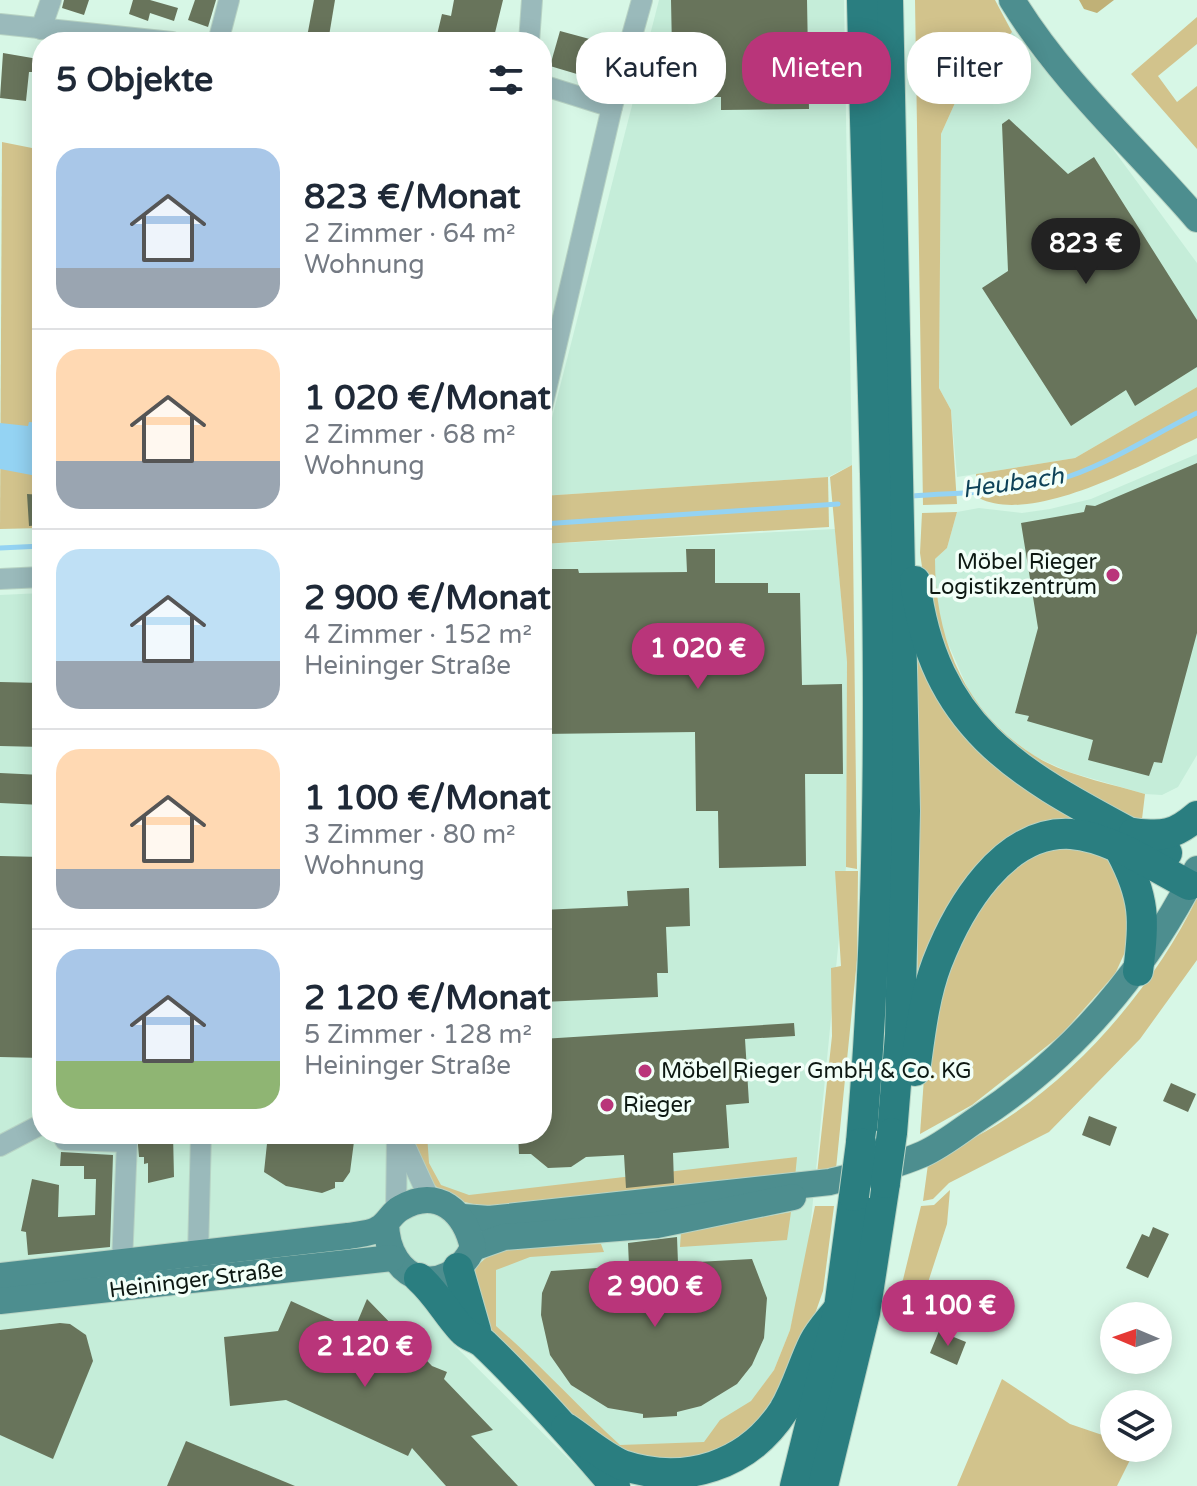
<!DOCTYPE html>
<html lang="de">
<meta charset="utf-8">
<style>
body{margin:0;font-family:"Varela Round",sans-serif;background:#f2f2f3;color:#1f2937;height:100vh;display:flex;flex-direction:column;font-size:30px;white-space:nowrap}
*{box-sizing:border-box;margin:0}
p{font-size:26px;color:#747a83}
.icon{flex:none;width:44px;height:44px;fill:none;stroke:currentColor;stroke-width:2;stroke-linecap:round;stroke-linejoin:round}
.map{position:relative;flex:1;overflow:hidden}
.side{position:absolute;left:32px;top:32px;width:520px;height:1112px;display:flex;flex-direction:column;background:#fff;border-radius:32px;box-shadow:0 4px 20px #0003}
.side>*{flex:none}
.banner{position:absolute;left:576px;top:32px;width:500px;height:72px;display:flex;gap:16px}
.needle{width:52px;rotate:272deg}
.controls{position:absolute;left:1100px;top:1302px;display:grid;gap:16px}
.controls a{display:grid;place-items:center;width:72px;height:72px;border-radius:50%;background:#fff;box-shadow:0 4px 20px #0003;font-size:40px}
.price{position:absolute;translate:-50% -68px;padding:0 18px;border-radius:28px;background:#b9357a;color:#fff;font-size:26px;line-height:52px;filter:drop-shadow(0 2px 4px #0008)}
.price::after{content:'';position:absolute;left:50%;top:48px;width:24px;height:18px;margin-left:-12px;background:inherit;clip-path:polygon(0 0,100% 0,50% 100%)}
.price.on{background:#222;color:#fff}
ul{padding:0;list-style:none}
li{display:flex;align-items:center;gap:24px;height:200px;padding:0 24px}
li+li{border-top:2px solid #e0e1e3}
li span{display:grid;place-items:center;flex:none;width:224px;height:160px;border-radius:24px;color:#555}
li>.icon{margin-inline-start:auto}
span .icon{width:96px;height:96px;fill:#fffc;stroke-width:1}
li b{font-size:34px}
h2{display:flex;justify-content:space-between;align-items:center;height:96px;padding:0 24px;font-size:34px}
.pill{padding:0 28px;border-radius:32px;background:#fff;box-shadow:0 4px 20px #0003;font-size:28px;line-height:72px}
.pill.on{background:#b9357a;color:#fff}
.map>svg:first-child{display:block}
</style>
<div class="map">
<svg width="1197" height="1486" viewBox="0 0 1197 1486">
<rect width="100%" height="100%" fill="#d7f7e6"/>
<g fill="#c5edd9">
<path d="M659,0H844L852,465L828,477L542,496V457Z"/>
<path d="M1012,32L1104,137L1197,263V387L1075,458L957,477L951,410L939,388L941,134L959,94Z"/>
<path d="M1197,454V755L1178,787L1162,795L1145,794L1069,772L1036,757L1004,734L974,703L943,632L935,591V559L947,548L957,512L979,508L1022,513L1050,509L1091,499Z"/>
<path d="M835,529L847,662L846,867L808,1251L790,1330L774,1370L733,1427L685,1453L629,1452L567,1416L484,1315L450,1341L596,1486H0V595L42,593V1134H542V544Z"/>
</g>
<g fill="#d2c38c">
<path d="M915,0H995L1012,32L959,94L941,134L939,388L951,410L957,504L923,505Z"/>
<path d="M1197,17V44L1158,76L1177,102L1197,86V149L1131,74Z"/>
<path d="M2,142L42,150V528L0,529Z"/>
<path d="M1197,387V438C1147,462 1033,526 979,498L976,474L1075,458Z"/>
<path d="M852,465L857,869L846,867L847,662L830,477Z"/>
<path d="M828,477L829,527L542,544V496Z"/>
<path d="M957,512L947,548L935,559C935,639 965,713 1035,756C1067,776 1109,783 1145,794L1142,819L1129,818L1047,776L976,719L928,608L920,553L922,513Z"/>
<path d="M914,640L934,682L1135,844L1030,834L917,997L920,807Z"/>
<path d="M1083,845L1104,856L1122,873L1131,939L1115,974L1061,1035L972,1105L920,1134L927,1036L963,926L1023,855Z"/>
<path d="M835,871H858L857,960L836,1169L817,1174L832,1036L831,968L841,966Z"/>
<path d="M1197,898V960L1140,1039L1049,1132L949,1183L933,1199L923,1201L929,1157C1042,1119 1146,1003 1197,898Z"/>
<path d="M411,1134H427L429,1163L441,1185L469,1195L797,1157L795,1178L514,1208C453,1205 427,1198 411,1134Z"/>
<path d="M950,1190L947,1224L919,1310L899,1296L921,1206L934,1205Z"/>
<path d="M815,1206H834L823,1291L788,1391L750,1446L663,1472L594,1438L484,1328L471,1276C493,1232 560,1247 601,1244L604,1252L530,1257L496,1270V1326C540,1364 577,1406 620,1445L704,1442L720,1420L751,1401L774,1370L790,1330Z"/>
<path d="M791,1212L787,1240L680,1247L681,1232Z"/>
<path d="M1002,1379L1070,1424L1114,1439V1448H1136L1117,1486H957Z"/>
</g>
<path fill="#c0b177" d="M1079,0H1114L1097,13L1084,9Z"/>
<path fill="#94d3f3" d="M29,422L42,423V477L0,469V423L28,426Z"/>
<g fill="none" stroke-linecap="round" stroke-linejoin="round">
<g stroke="#94d3f3" stroke-width="5">
<path d="M912,496C962,492 1022,494 1070,476C1115,460 1155,434 1197,413"/>
<path d="M542,524L838,504"/>
<path d="M0,548L42,546"/>
</g>
</g>
<g fill="#68745b">
<path d="M64,0H89L84,15L62,8Z"/>
<path d="M133,0H150L178,8L174,21L150,13L148,21L129,14Z"/>
<path d="M195,0H216L208,27L188,20Z"/>
<path d="M314,0H335L328,42H306Z"/>
<path d="M454,0H503L493,41L465,34L464,42H448L449,38L437,35L442,14L451,16Z"/>
<path d="M671,0H807L809,109L721,110V97H673V82H659L658,49H672Z"/>
<path d="M560,31L597,41L587,77L550,66Z"/>
<path d="M3,53L38,59L36,72H29L26,101L0,98Z"/>
<path d="M1009,119L1068,174L1094,157L1197,320V367L1135,406L1126,390L1071,426L982,288L1008,271L1002,124Z"/>
<path d="M1197,463V633L1162,763L1154,762L1149,776L1088,760L1093,740L1027,721L1029,716L1015,713L1038,628L1021,523L1084,512L1086,505L1095,506Z"/>
<path d="M27,494L42,495V525L29,526Z"/>
<path d="M686,549H715V583H768V593H800L802,685L842,684L843,774H805L806,866L719,868L718,811H696L695,732L542,734V569H578L579,573L687,572Z"/>
<path d="M0,682L42,683V747L0,746Z"/>
<path d="M0,773L42,775V805L0,803Z"/>
<path d="M0,856L42,857V1058L0,1057Z"/>
<path d="M689,888L690,926L666,927L668,973H657L658,997L542,1002V910L628,906L627,891Z"/>
<path d="M794,1023L795,1036L745,1039L749,1103L726,1105L729,1148L673,1153L674,1183L626,1188L624,1155L586,1157L571,1167L548,1168L531,1154H519L518,1134H542V1039Z"/>
<path d="M1171,1083L1196,1094L1188,1112L1163,1101Z"/>
<path d="M1089,1116L1117,1127L1110,1146L1082,1135Z"/>
<path d="M137,1134H173L174,1177L148,1183V1163L144,1164V1157H139Z"/>
<path d="M268,1134H355L350,1172L343,1182H335V1188L322,1193L286,1186L264,1172Z"/>
<path d="M61,1152L113,1155L110,1247L28,1255L26,1232L21,1231L32,1179L59,1185L58,1217L95,1215L96,1179H84V1166H60Z"/>
<path d="M1153,1227L1169,1234L1148,1278L1126,1268L1142,1234L1149,1237Z"/>
<path d="M677,1237L678,1263L752,1259L767,1298L764,1338L752,1365L737,1384L701,1406L677,1412V1416L643,1418V1414L608,1408L571,1385L550,1355L541,1315L542,1293L551,1271L629,1266L628,1243Z"/>
<path d="M367,1299L432,1366L447,1372L444,1379L493,1430L471,1436L518,1486H446L412,1448L408,1456L286,1400L230,1406L224,1337L278,1331L291,1301L354,1330Z"/>
<path d="M60,1323L70,1324L86,1335L93,1361L53,1459L0,1435V1330Z"/>
<path d="M939,1331L966,1342L957,1365L930,1353Z"/>
<path d="M186,1441L295,1486H167Z"/>
</g>
<g fill="none" stroke-linecap="round" stroke-linejoin="round">
<defs>
<g id="minor">
<path d="M0,24L172,42"/>
<path d="M41,29L51,0"/>
<path d="M218,42L229,0"/>
<path d="M529,42L532,0"/>
<path d="M542,85L612,107"/>
<path d="M542,407L612,107L642,0"/>
<path d="M0,579L42,577"/>
<path d="M62,1134L65,1140L127,1142L122,1263"/>
<path d="M400,1135L430,1200"/>
<path d="M0,1146L42,1124"/>
<path d="M396,1211L397,1134"/>
<path d="M198,1254L201,1134"/>
</g>
<g id="major">
<path d="M1012,0C1062,82 1134,146 1197,219"/>
<path d="M463,1217L489,1219L830,1182C861,1174 893,1167 923,1154C943,1145 961,1130 979,1118C1075,1055 1145,971 1197,869"/>
<path d="M473,1248L504,1237L657,1225L793,1197"/>
<path d="M0,1276L348,1236C357,1234 370,1234 378,1229C388,1224 391,1213 401,1208C438,1186 465,1212 473,1248C446,1301 387,1283 386,1223"/>
<path d="M0,1301L392,1258"/>
</g>
<g id="highway">
<path d="M888,0L905,811L900,1035L892,1133"/>
<path d="M915,581C935,744 1039,782 1167,853"/>
<path d="M1134,833C1163,837 1175,835 1197,816"/>
<path d="M1121,852C1145,897 1145,921 1138,971"/>
<path d="M915,1071C920,1035 924,997 937,963C958,909 1003,830 1071,834C1111,837 1154,867 1189,885"/>
<path d="M861,1143C894,764 870,380 862,0"/>
<path d="M458,1268L476,1331"/>
<path d="M419,1278C437,1294 447,1314 463,1331C468,1337 478,1338 484,1344C530,1388 573,1437 615,1486"/>
<path d="M566,1428C584,1440 602,1456 622,1465C685,1486 748,1466 784,1410C797,1388 803,1364 814,1342C820,1330 831,1319 839,1308"/>
<path d="M795,1486L839,1308L854,1196"/>
<path d="M823,1486L865,1313L885,1183"/>
</g>
</defs>
<use href="#minor" stroke="#b7d3c4" stroke-width="22"/>
<use href="#major" stroke="#b7d3c4" stroke-width="28"/>
<use href="#highway" stroke="#b7d3c4" stroke-width="32"/>
<use href="#minor" stroke="#9ababb" stroke-width="20"/>
<use href="#major" stroke="#4d8e8f" stroke-width="26"/>
<use href="#highway" stroke="#2a7e80" stroke-width="30"/>
<defs>
<g id="highway-bridge">
<path d="M885,1183L892,1133"/>
<path d="M854,1196L861,1143"/>
</g>
</defs>
<use href="#highway-bridge" stroke="#b7d3c4" stroke-width="32" stroke-linecap="butt"/>
<use href="#highway-bridge" stroke="#2a7e80" stroke-width="30"/>
</g>
<g fill="#b9357a" stroke="#f2fff8" stroke-width="3">
<circle cx="1113" cy="575" r="8"/>
<circle cx="645" cy="1071" r="8"/>
<circle cx="607" cy="1105" r="8"/>
</g>
<g text-anchor="middle" dominant-baseline="central" stroke-width="7" stroke-linejoin="round" paint-order="stroke">
<g font-size="22" fill="#0d1812" stroke="#f2fff8" text-anchor="start">
<text x="1097" y="562" text-anchor="end">Möbel Rieger<tspan x="1097" dy="25">Logistikzentrum</tspan></text>
<text x="661" y="1071">Möbel Rieger GmbH &amp; Co. KG</text>
<text x="623" y="1105">Rieger</text>
</g>
<g font-size="22" fill="#0d1812" stroke="#f2fff8">
<text transform="translate(196 1280) rotate(-7)">Heininger Straße</text>
</g>
<g font-size="24" font-style="italic" fill="#0e4258" stroke="#f2fff8">
<text transform="translate(1013 483) rotate(-8)">Heubach</text>
</g>
</g>
</svg>
<div class="controls">
<a><svg class="needle" viewBox="-14 -14 28 28"><path d="M0-13l5 13h-10z" fill="#e53935"/><path d="M0 13l5-13h-10z" fill="#747a83"/></svg></a>
<a><svg class="icon" aria-label="layers" viewBox="0 0 24 24"><path d="M12 4l9 5-9 5-9-5zM3 14l9 5 9-5"/></svg></a>
</div>
<b class="price on" style="left:1086px;top:286px">823 €</b>
<b class="price" style="left:698px;top:691px">1 020 €</b>
<b class="price" style="left:655px;top:1329px">2 900 €</b>
<b class="price" style="left:948px;top:1348px">1 100 €</b>
<b class="price" style="left:365px;top:1389px">2 120 €</b>
<div class="banner">
<a class="pill">Kaufen</a>
<a class="pill on">Mieten</a>
<a class="pill">Filter</a>
</div>
<section class="side">
<h2>5 Objekte<svg class="icon" aria-label="filters" viewBox="0 0 24 24"><path d="M4 7h16M4 17h16"/><circle cx="9" cy="7" r="2"/><circle cx="15" cy="17" r="2"/></svg></h2>
<ul>
<li><span style="background:linear-gradient(#a9c7e8 75%,#9aa5b1 0)"><svg class="icon" aria-label="home" viewBox="0 0 24 24"><path d="M3 11l9-7 9 7M6 9v11h12V9"/></svg></span><div><b>823 €/Monat</b><p>2 Zimmer · 64 m²</p><p>Wohnung</p></div></li>
<li><span style="background:linear-gradient(#ffd9b3 70%,#9aa5b1 0)"><svg class="icon" aria-label="home" viewBox="0 0 24 24"><path d="M3 11l9-7 9 7M6 9v11h12V9"/></svg></span><div><b>1 020 €/Monat</b><p>2 Zimmer · 68 m²</p><p>Wohnung</p></div></li>
<li><span style="background:linear-gradient(#bfe0f5 70%,#9aa5b1 0)"><svg class="icon" aria-label="home" viewBox="0 0 24 24"><path d="M3 11l9-7 9 7M6 9v11h12V9"/></svg></span><div><b>2 900 €/Monat</b><p>4 Zimmer · 152 m²</p><p>Heininger Straße</p></div></li>
<li><span style="background:linear-gradient(#ffd9b3 75%,#9aa5b1 0)"><svg class="icon" aria-label="home" viewBox="0 0 24 24"><path d="M3 11l9-7 9 7M6 9v11h12V9"/></svg></span><div><b>1 100 €/Monat</b><p>3 Zimmer · 80 m²</p><p>Wohnung</p></div></li>
<li><span style="background:linear-gradient(#a9c7e8 70%,#8fb573 0)"><svg class="icon" aria-label="home" viewBox="0 0 24 24"><path d="M3 11l9-7 9 7M6 9v11h12V9"/></svg></span><div><b>2 120 €/Monat</b><p>5 Zimmer · 128 m²</p><p>Heininger Straße</p></div></li>
</ul>
</section>
</div>
